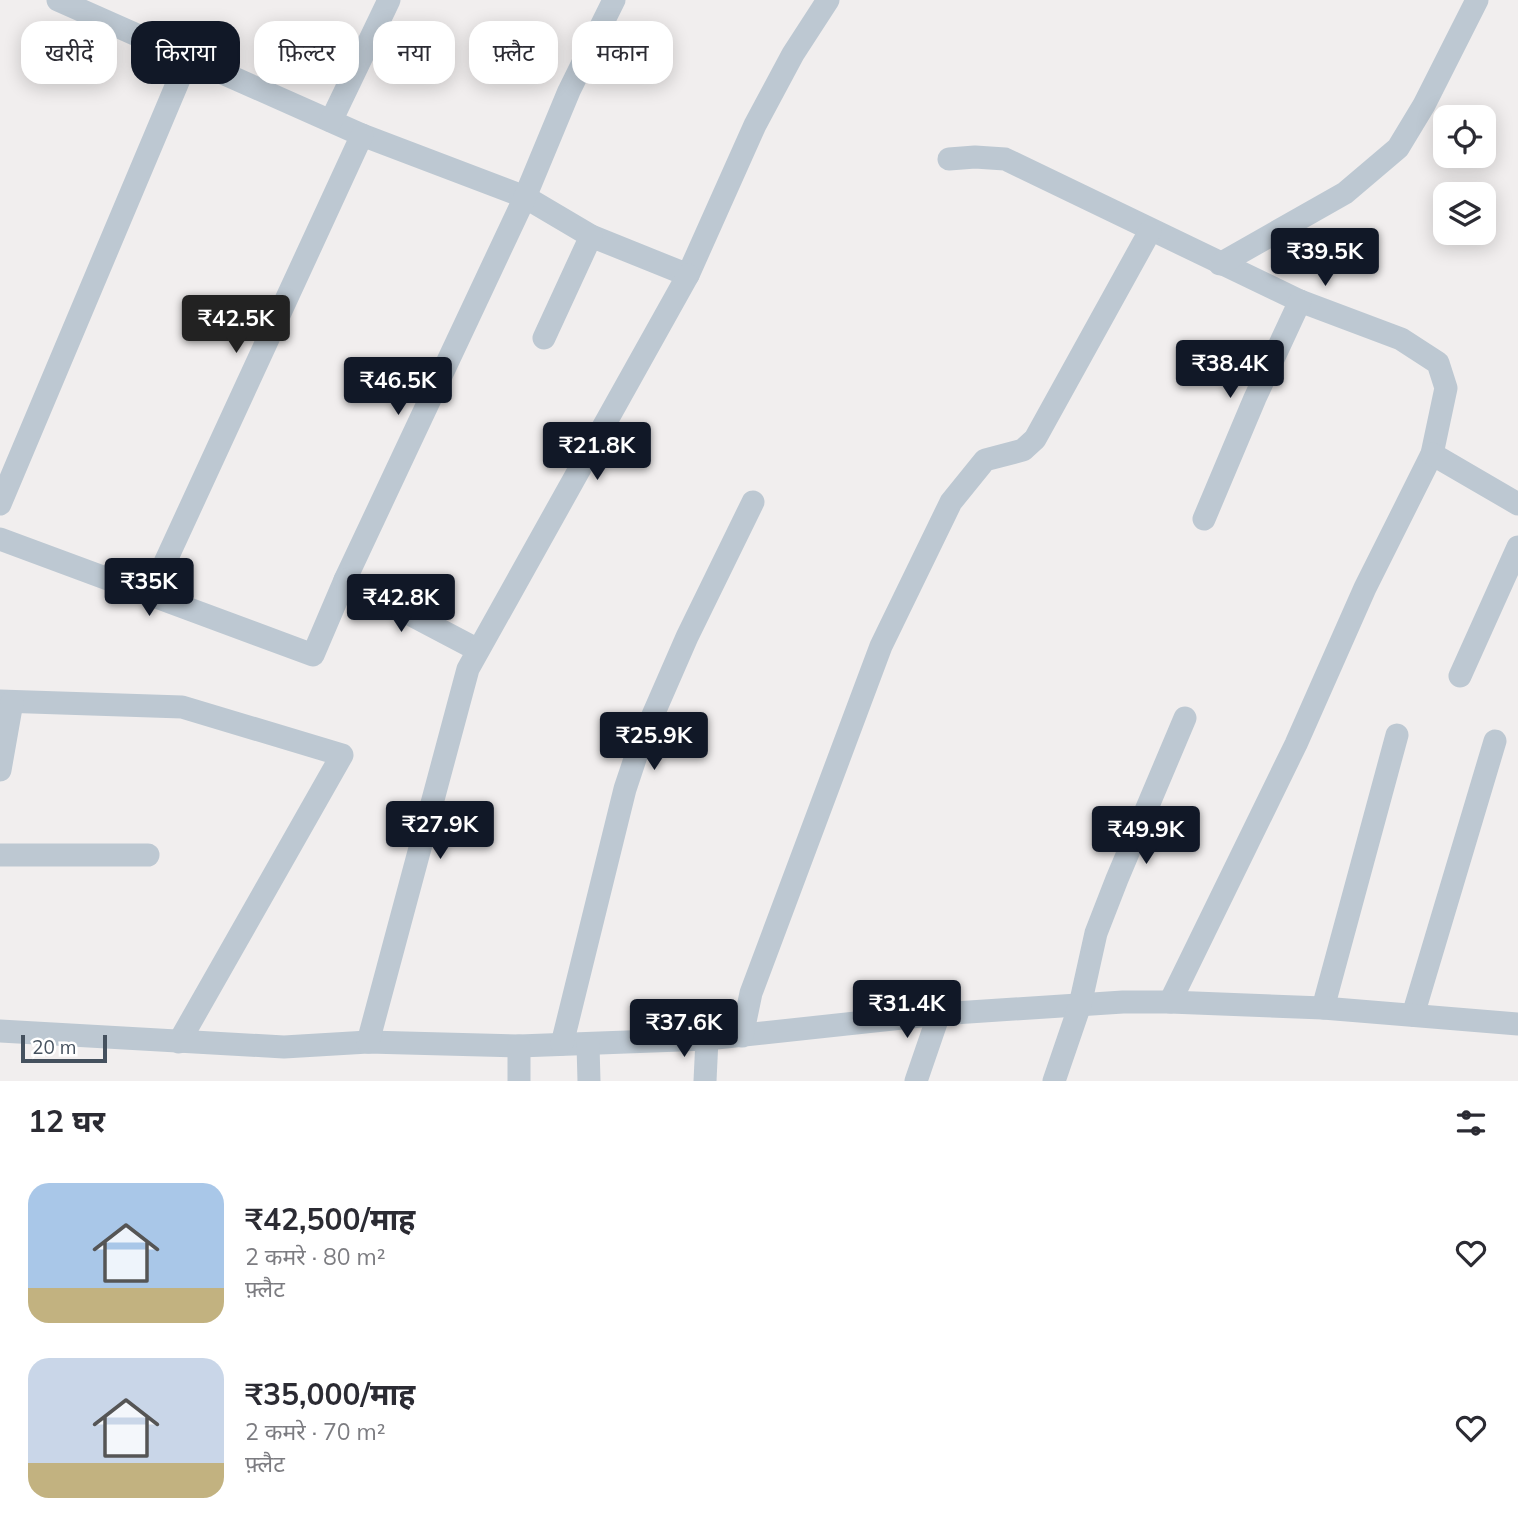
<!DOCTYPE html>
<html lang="hi">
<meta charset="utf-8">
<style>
body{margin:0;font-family:Mulish,"Noto Sans Devanagari",sans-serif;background:#f2f2f3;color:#2b2b33;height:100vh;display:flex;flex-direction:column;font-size:26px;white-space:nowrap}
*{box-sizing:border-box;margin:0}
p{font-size:23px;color:#7c7c81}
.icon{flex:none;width:38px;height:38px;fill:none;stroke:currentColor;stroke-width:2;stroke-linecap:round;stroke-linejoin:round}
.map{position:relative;height:1081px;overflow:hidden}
.side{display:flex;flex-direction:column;background:#fff;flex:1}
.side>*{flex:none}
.hud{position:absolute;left:21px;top:21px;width:700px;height:63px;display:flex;gap:14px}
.controls{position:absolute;left:1433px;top:105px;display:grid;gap:14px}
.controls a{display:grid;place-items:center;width:63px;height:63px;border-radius:14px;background:#fff;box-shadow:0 4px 18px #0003;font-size:35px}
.scale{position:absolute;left:21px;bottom:18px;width:86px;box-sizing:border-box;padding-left:7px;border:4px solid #45515e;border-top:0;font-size:19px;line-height:24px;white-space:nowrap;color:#45515e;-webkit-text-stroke:5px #fff;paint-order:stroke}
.price{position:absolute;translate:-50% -60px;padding:0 16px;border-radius:7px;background:#111827;color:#fff;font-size:23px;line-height:46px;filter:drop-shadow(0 2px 4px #0008)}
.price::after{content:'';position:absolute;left:50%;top:42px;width:21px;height:16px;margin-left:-10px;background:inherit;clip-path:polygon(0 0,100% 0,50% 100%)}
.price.selected{background:#222;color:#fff}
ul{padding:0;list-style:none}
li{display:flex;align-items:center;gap:21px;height:175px;padding:0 28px}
li span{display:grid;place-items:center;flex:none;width:196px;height:140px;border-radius:21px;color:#555}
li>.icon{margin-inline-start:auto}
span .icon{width:84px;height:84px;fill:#fffc;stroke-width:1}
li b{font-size:30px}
h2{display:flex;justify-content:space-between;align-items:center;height:84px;padding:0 28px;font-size:30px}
.tag{padding:0 24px;border-radius:21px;background:#fff;box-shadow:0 4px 18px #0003;font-size:24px;line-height:63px}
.tag.selected{background:#111827;color:#fff}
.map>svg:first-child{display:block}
</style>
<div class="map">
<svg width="1518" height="1081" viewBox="0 0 1518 1081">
<rect width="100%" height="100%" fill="#f1eeee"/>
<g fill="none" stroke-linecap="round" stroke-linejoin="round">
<g stroke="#bdc8d2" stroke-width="23">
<path d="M58,0L362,135L525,197L591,236L688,275L755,125L793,54L828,0"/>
<path d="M331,121L389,0"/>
<path d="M949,159L975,157L1005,159L1300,301L1401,339L1438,363L1446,388L1432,454L1365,588L1296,744L1170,1002"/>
<path d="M1220,264L1345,193L1398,148L1424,105L1477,0"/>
<path d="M544,338L591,236"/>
<path d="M1432,454L1518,504"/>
<path d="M0,504L188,58"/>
<path d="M1204,519L1255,398L1300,301"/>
<path d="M0,539L313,655L345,580L525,197L569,91L614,0"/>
<path d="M345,580L478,650"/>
<path d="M150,595L362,135"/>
<path d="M1460,676L1518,547"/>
<path d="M0,701L182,707L342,755L179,1042"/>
<path d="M0,770L12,702"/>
<path d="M0,855H148"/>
<path d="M1323,1008L1397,735"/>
<path d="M1413,1015L1495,741"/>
<path d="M0,1031L284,1047L368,1042L519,1046L707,1039L939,1014L1123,1002H1170L1323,1008L1518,1024"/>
<path d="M742,1036L751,993L881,646L951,502L985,460L1023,450L1035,439L1150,231"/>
<path d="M368,1042L468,669L688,275"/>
<path d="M562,1044L625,789L639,747L687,637L753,502"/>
<path d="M588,1045L589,1081"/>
<path d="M519,1081V1046"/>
<path d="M705,1081L707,1039"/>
<path d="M916,1081L939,1014"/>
<path d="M1054,1081L1080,1005L1096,933L1117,879L1185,718"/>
</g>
</g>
</svg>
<div class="controls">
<a><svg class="icon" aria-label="locate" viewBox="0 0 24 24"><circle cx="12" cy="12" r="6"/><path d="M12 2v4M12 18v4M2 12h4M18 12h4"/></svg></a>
<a><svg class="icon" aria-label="layers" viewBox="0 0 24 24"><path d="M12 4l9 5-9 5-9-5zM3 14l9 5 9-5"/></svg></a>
</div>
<div class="scale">20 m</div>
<b class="price" style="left:1325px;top:288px">₹39.5K</b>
<b class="price selected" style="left:236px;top:355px">₹42.5K</b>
<b class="price" style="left:1230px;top:400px">₹38.4K</b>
<b class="price" style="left:398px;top:417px">₹46.5K</b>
<b class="price" style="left:597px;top:482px">₹21.8K</b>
<b class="price" style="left:149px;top:618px">₹35K</b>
<b class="price" style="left:401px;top:634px">₹42.8K</b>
<b class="price" style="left:654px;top:772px">₹25.9K</b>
<b class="price" style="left:440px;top:861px">₹27.9K</b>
<b class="price" style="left:1146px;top:866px">₹49.9K</b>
<b class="price" style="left:907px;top:1040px">₹31.4K</b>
<b class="price" style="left:684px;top:1059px">₹37.6K</b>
<div class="hud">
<a class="tag">खरीदें</a>
<a class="tag selected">किराया</a>
<a class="tag">फ़िल्टर</a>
<a class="tag">नया</a>
<a class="tag">फ़्लैट</a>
<a class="tag">मकान</a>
</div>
</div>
<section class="side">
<h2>12 घर<svg class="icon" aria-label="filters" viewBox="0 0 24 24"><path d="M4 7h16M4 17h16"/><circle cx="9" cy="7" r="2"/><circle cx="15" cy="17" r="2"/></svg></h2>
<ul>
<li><span style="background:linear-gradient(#a9c7e8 75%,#c2b280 0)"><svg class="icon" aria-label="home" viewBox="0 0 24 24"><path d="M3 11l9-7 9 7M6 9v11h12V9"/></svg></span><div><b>₹42,500/माह</b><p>2 कमरे · 80 m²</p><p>फ़्लैट</p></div><svg class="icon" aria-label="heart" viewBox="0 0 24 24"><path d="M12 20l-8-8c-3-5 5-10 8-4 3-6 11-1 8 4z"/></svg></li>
<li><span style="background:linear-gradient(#c9d6e8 75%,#c2b280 0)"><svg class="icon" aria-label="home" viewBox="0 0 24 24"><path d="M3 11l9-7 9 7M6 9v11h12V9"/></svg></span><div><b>₹35,000/माह</b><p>2 कमरे · 70 m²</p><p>फ़्लैट</p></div><svg class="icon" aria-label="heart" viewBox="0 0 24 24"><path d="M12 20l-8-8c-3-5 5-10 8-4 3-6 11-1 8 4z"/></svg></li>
</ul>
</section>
